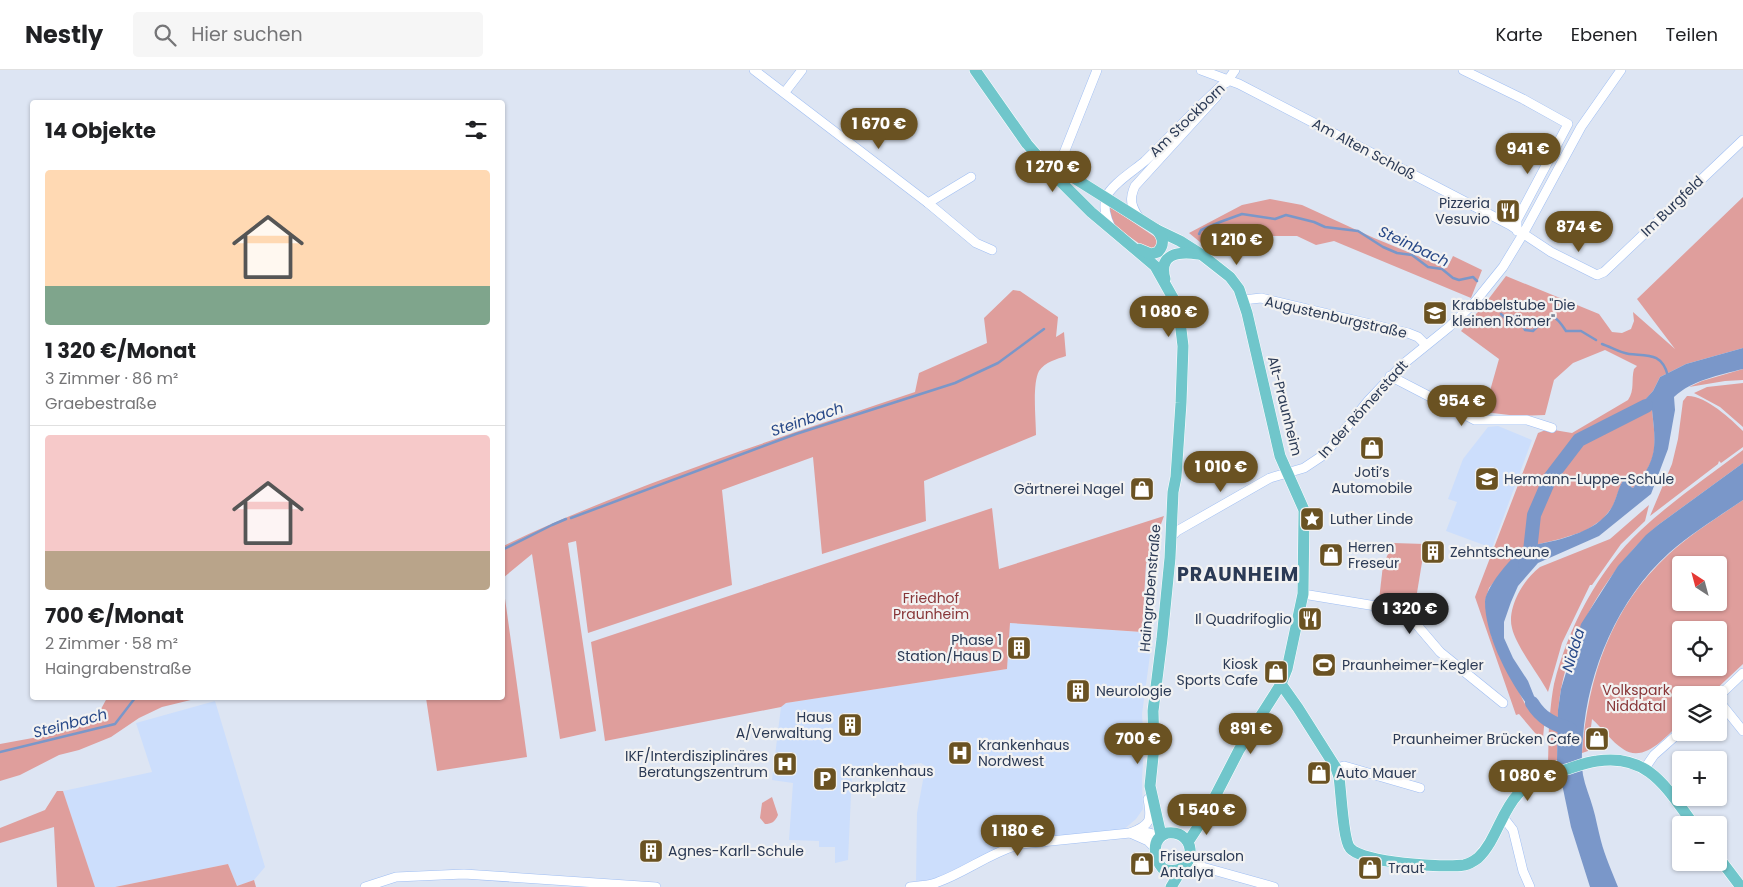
<!DOCTYPE html>
<html lang="de">
<meta charset="utf-8">
<style>
body{margin:0;font-family:Poppins,sans-serif;background:#f6f6f6;color:#202124;height:100vh;display:flex;flex-direction:column;font-size:19px;white-space:nowrap}
*{box-sizing:border-box;margin:0}
p{font-size:16px;color:#757577}
.icon{flex:none;width:28px;height:28px;fill:none;stroke:currentColor;stroke-width:2;stroke-linecap:round;stroke-linejoin:round}
.map{position:relative;flex:1;overflow:hidden}
.side{position:absolute;left:30px;top:30px;width:475px;height:600px;display:flex;flex-direction:column;background:#fff;border-radius:5px;box-shadow:0 1px 4px #0004}
.side>*{flex:none}
.needle{width:32px;rotate:324deg}
.controls{position:absolute;left:1672px;top:486px;display:grid;gap:10px}
.controls a{display:grid;place-items:center;width:55px;height:55px;border-radius:5px;background:#fff;box-shadow:0 1px 4px #0004;font-size:25px}
.price{position:absolute;translate:-50% -42px;padding:0 11px;border-radius:18px;background:#6a5222;color:#fff;font-size:16px;line-height:32px;filter:drop-shadow(0 1px 2px #0008)}
.price::after{content:'';position:absolute;left:50%;top:30px;width:15px;height:11px;margin-left:-8px;background:inherit;clip-path:polygon(0 0,100% 0,50% 100%)}
.price.on{background:#222;color:#fff}
ul{padding:0;list-style:none}
li{display:grid;align-content:center;gap:10px;height:265px;padding:0 15px}
li+li{border-top:1px solid #e0e0e0}
li span{display:grid;place-items:center;height:155px;border-radius:5px;color:#555}
li>.icon{margin-inline-start:auto}
span .icon{width:90px;height:90px;fill:#fffc;stroke-width:1}
li b{font-size:21px}
h2{display:flex;justify-content:space-between;align-items:center;height:60px;padding:0 15px;font-size:21px}
header{display:flex;align-items:center;gap:30px;box-sizing:border-box;height:70px;padding:0 25px;background:#fff;border-bottom:1px solid #e0e0e0}
header strong{font-size:24px}
nav{display:flex;gap:28px;margin-inline-start:auto;font-size:18px}
.search{width:350px;height:45px;background:#f6f6f6;display:flex;align-items:center;gap:12px;box-sizing:border-box;padding:0 18px;border-radius:5px;color:#757577;font-size:19px}
.map>svg:first-child{display:block}
</style>
<header>
<strong>Nestly</strong>
<div class="search"><svg class="icon" aria-label="search" viewBox="0 0 24 24"><circle cx="10" cy="10" r="6"/><path d="M15 15l6 6"/></svg>Hier suchen</div>
<nav><a>Karte</a><a>Ebenen</a><a>Teilen</a></nav>
</header>
<div class="map">
<svg width="1743" height="817" viewBox="0 0 1743 817">
<rect width="100%" height="100%" fill="#dde5f3"/>
<g fill="#ccdefc">
<path d="M1498,356L1532,370L1492,478L1446,461L1457,432L1448,429L1463,389L1488,357Z"/>
<path d="M1010,553L1153,563L1142,644L1144,674L1142,709L1143,739L1136,749L1123,760L1032,771L1017,768L939,808L916,812L917,743L925,699L924,695L921,693L852,704L848,790L835,793V777H819V771L789,770L793,713L772,710L781,637L786,633L1007,599Z"/>
<path d="M215,631L265,797L254,810L237,816L228,794L115,817H95L63,721L152,702L136,653Z"/>
</g>
<g fill="#df9e9c" fill-rule="evenodd">
<path d="M1743,127V278L1686,294L1660,307L1653,321L1632,345L1652,340C1656,377 1659,389 1633,418L1630,417L1632,411L1622,412L1613,436L1603,449L1585,461L1560,469L1539,474L1515,486L1489,518L1485,531L1492,568L1525,634L1538,649L1545,646L1543,668L1541,670L1519,644L1516,645L1475,527L1538,363L1548,359L1572,363L1628,330C1635,320 1631,310 1634,299L1637,296L1605,280L1573,293L1554,310L1545,345L1518,346L1484,342L1499,289L1461,261L1484,235L1506,206L1599,244L1612,262L1622,263L1631,259L1634,251L1633,242L1675,279L1637,229Z"/>
<path d="M1270,129L1302,135L1374,168L1447,198L1453,186L1482,200L1471,228L1334,171L1316,175L1297,166H1268L1246,154L1218,165L1206,177L1189,163L1242,135Z"/>
<path d="M1109,136L1158,169L1157,178L1147,179L1113,155L1110,148Z"/>
<path d="M1013,220L1020,221L1058,247L1056,267L1064,262L1066,286C1057,289 1045,292 1039,301C1032,314 1036,350 1036,365L924,411L926,451L822,484L813,387L722,420L732,515L588,563L576,471L568,473L596,661L560,669L532,484L503,508V476C636,413 776,369 915,322L919,303L987,273L984,248Z"/>
<path d="M1743,299V310L1725,311L1689,317L1702,311Z"/>
<path d="M1743,313V357L1720,337L1694,323L1707,317Z"/>
<path d="M1687,326C1705,325 1731,349 1743,361V377L1721,393L1719,391L1718,394L1650,446L1672,394L1678,369L1683,331Z"/>
<path d="M1743,380V393L1658,455C1604,502 1559,579 1558,652L1550,644C1551,634 1552,624 1554,614C1568,558 1598,500 1641,460C1672,431 1709,406 1743,380Z"/>
<path d="M1743,430V594L1710,625H1681V652C1667,666 1644,694 1623,679C1612,672 1602,658 1592,649L1588,681L1582,683C1588,607 1611,537 1669,484C1691,464 1718,447 1743,430ZM1681,495H1719V532H1681ZM1681,560H1719V598H1681Z"/>
<path d="M1649,435L1645,451L1621,474L1592,515H1590L1562,573L1548,622C1539,605 1516,576 1512,558C1509,547 1513,534 1518,524C1524,513 1530,505 1540,497L1610,469Z"/>
<path d="M992,438L999,499L1164,446L1146,494L1142,562L1010,553L1007,599L786,633L781,637L605,671L591,572Z"/>
<path d="M1393,473L1425,474L1415,535L1379,530L1383,495Z"/>
<path d="M503,514L527,687L437,701L426,628H502Z"/>
<path d="M107,628H199L162,637L139,648L111,667L79,680L59,685L20,705L0,711V674L49,665L74,658L101,639Z"/>
<path d="M1549,653L1558,659L1557,690L1548,693Z"/>
<path d="M57,721H63L95,817H57L54,757L0,773V758L45,740Z"/>
<path d="M772,727L778,745C775,752 771,754 765,754L760,748L762,733Z"/>
<path d="M228,794L237,816L254,810L256,817H115Z"/>
</g>
<g fill="#7a97c9">
<path d="M1743,278V299C1720,305 1692,310 1674,327L1675,340L1668,379L1651,424L1599,466L1538,493L1518,516L1511,532L1504,552V568L1513,588L1528,611L1542,646L1538,648C1514,621 1485,569 1485,532C1485,519 1510,488 1521,481C1533,473 1548,473 1561,469C1574,465 1585,461 1596,454C1603,449 1609,443 1613,435C1618,425 1619,411 1629,405L1631,407V417L1633,418C1658,390 1656,376 1652,340L1631,345L1653,321L1660,307L1686,294Z"/>
<path d="M1743,393V430C1718,447 1692,463 1669,483C1618,529 1588,600 1583,667C1582,680 1581,693 1583,705C1585,716 1590,727 1593,738C1596,748 1598,760 1601,771C1605,786 1612,802 1618,817H1590L1571,757L1557,690L1558,640L1561,619L1581,554L1618,496L1646,465L1658,455Z"/>
</g>
<g fill="none" stroke-linecap="round" stroke-linejoin="round">
<g stroke="#7a97c9" stroke-width="2.5">
<path d="M1199,164L1201,160L1220,152L1242,144L1275,149L1286,145L1314,152L1325,157L1358,161L1383,177L1397,183L1412,185L1428,197L1442,199L1453,208L1459,210L1473,207L1477,211"/>
<path d="M1501,244L1504,247L1515,246L1519,249L1525,260L1533,261C1550,245 1552,239 1566,261H1581L1596,270"/>
<path d="M1602,274C1611,277 1620,283 1629,284C1647,286 1662,282 1668,306"/>
<path d="M571,448L796,364L955,313L998,293L1044,259"/>
<path d="M502,480L552,455L566,449"/>
<path d="M0,682L115,654L135,628"/>
</g>
<g stroke="#7a97c9" stroke-width="14">
<path d="M1525,494L1529,490L1534,445L1550,408L1579,370L1646,336"/>
<path d="M1532,633C1541,648 1553,654 1570,659"/>
</g>
<defs>
<g id="minor">
<path d="M754,0L928,133L976,173L992,180"/>
<path d="M1201,0L1239,14L1510,155L1551,182L1597,205L1604,202L1743,70"/>
<path d="M1463,0L1523,29L1568,54L1517,150V161"/>
<path d="M1226,13L1235,0"/>
<path d="M785,22L802,0"/>
<path d="M1058,98L1097,0"/>
<path d="M928,133L971,107"/>
<path d="M1139,148C1131,136 1129,129 1135,116L1217,26"/>
<path d="M1111,158C1107,150 1103,138 1106,128C1110,115 1135,100 1145,91C1173,64 1199,35 1228,10"/>
<path d="M1243,230L1261,228L1408,263L1418,267L1426,275"/>
<path d="M1390,306L1475,350H1527L1552,358"/>
<path d="M1170,468L1177,461L1270,408L1304,398L1325,384L1368,331L1402,295L1449,257L1474,233L1503,197L1523,164L1581,57L1621,0"/>
<path d="M1303,524L1394,539L1411,548L1440,582L1503,633"/>
<path d="M1719,626L1743,603"/>
<path d="M1719,631L1743,661"/>
<path d="M1336,698L1344,696L1420,718"/>
<path d="M1645,698L1654,685L1681,661"/>
<path d="M1503,747L1513,760L1523,801L1530,817"/>
<path d="M1138,760L1161,766"/>
<path d="M1130,763L1148,771L1155,778"/>
<path d="M1188,793L1274,817"/>
<path d="M365,817L396,807L464,804L656,817"/>
<path d="M910,817C920,815 929,816 938,812C966,802 991,782 1021,774L1130,763C1151,755 1152,750 1148,729"/>
</g>
<g id="major">
<path d="M975,0L1027,74L1055,106L1091,142L1155,196L1173,228L1180,251L1183,276L1181,333L1176,407L1173,422L1170,488L1162,569L1153,641L1154,677L1150,716L1161,765"/>
<path d="M1047,91L1157,160L1180,171L1202,185L1230,207L1239,219L1247,243L1280,386L1304,440L1303,524L1287,599L1281,614L1239,680L1205,746L1188,772"/>
<path d="M1139,179L1151,184L1158,182C1165,174 1163,168 1157,160"/>
<path d="M1165,209C1158,184 1178,181 1198,184"/>
<path d="M1281,614L1298,638L1336,698L1339,707C1341,720 1343,770 1350,778C1362,793 1444,798 1464,795C1469,794 1474,791 1478,788C1496,771 1501,742 1518,724C1531,709 1549,704 1568,699C1577,696 1587,692 1597,691C1649,683 1667,719 1694,755"/>
<path d="M1167,763C1200,759 1197,810 1163,799C1154,788 1150,769 1167,763Z"/>
<path d="M1719,788L1741,817"/>
<path d="M1171,817L1182,799"/>
</g>
</defs>
<use href="#minor" stroke="#9fbef3" stroke-width="10"/>
<use href="#major" stroke="#fff" stroke-width="12"/>
<use href="#minor" stroke="#fff" stroke-width="9"/>
<use href="#major" stroke="#70c6cb" stroke-width="11"/>
</g>
<defs>
<symbol id="restaurant-square" viewBox="-11 -11 22 22"><rect x="-9" y="-9" width="18" height="18" rx="4" fill="#6a5222" stroke="#f2f2f2"/><path d="M-5-6h1v4h1v-4h1v4h1v-4h1v5L-1.5 .5V6h-2V.5L-5-1ZM5-6V6H3V1.5H1.5Q1.5-4 5-6Z" fill="#fff"/></symbol>
<symbol id="school-square" viewBox="-11 -11 22 22"><rect x="-9" y="-9" width="18" height="18" rx="4" fill="#6a5222" stroke="#f2f2f2"/><path d="M0-5L7-2L0 1L-7-2ZM-4 1L0 2.5L4 1V4Q0 6-4 4Z" fill="#fff"/></symbol>
<symbol id="shop-square" viewBox="-11 -11 22 22"><rect x="-9" y="-9" width="18" height="18" rx="4" fill="#6a5222" stroke="#f2f2f2"/><path d="M-5-2.5h2.3a2.7 3.5 0 0 1 5.4 0H5L5.5 6h-11ZM-1.5-2.5h3a1.5 2.3 0 0 0-3 0Z" fill="#fff"/></symbol>
<symbol id="sight-square" viewBox="-11 -11 22 22"><rect x="-9" y="-9" width="18" height="18" rx="4" fill="#6a5222" stroke="#f2f2f2"/><path d="M0-6L1.8-2.2L6-1.7L2.9 1.2L3.7 5.4L0 3.3L-3.7 5.4L-2.9 1.2L-6-1.7L-1.8-2.2Z" fill="#fff"/></symbol>
<symbol id="building-square" viewBox="-11 -11 22 22"><rect x="-9" y="-9" width="18" height="18" rx="4" fill="#6a5222" stroke="#f2f2f2"/><path d="M-4-6H4V6H1V3H-1V6H-4ZM-2.5-4.3h1.7v1.8h-1.7ZM.8-4.3h1.7v1.8H.8ZM-2.5-1h1.7V.8h-1.7ZM.8-1h1.7V.8H.8Z" fill="#fff"/></symbol>
<symbol id="stadium-square" viewBox="-11 -11 22 22"><rect x="-9" y="-9" width="18" height="18" rx="4" fill="#6a5222" stroke="#f2f2f2"/><path d="M0-5a6.5 5 0 1 0 0 10a6.5 5 0 1 0 0-10ZM-3.5-1.8h7v3.6h-7Z" fill="#fff"/></symbol>
<symbol id="hospital-square" viewBox="-11 -11 22 22"><rect x="-9" y="-9" width="18" height="18" rx="4" fill="#6a5222" stroke="#f2f2f2"/><path d="M-5-5h3v3.5h4V-5h3V5h-3V1.5h-4V5h-3Z" fill="#fff"/></symbol>
<symbol id="parking-square" viewBox="-11 -11 22 22"><rect x="-9" y="-9" width="18" height="18" rx="4" fill="#6a5222" stroke="#f2f2f2"/><path d="M-3.5-5.5H1a3.5 3.5 0 0 1 0 7H-1V5.5H-3.5ZM-1-3.4V-.6H.8a1.4 1.4 0 0 0 0-2.8Z" fill="#fff"/></symbol>
</defs>
<g fill-rule="evenodd">
<use href="#restaurant-square" x="1494" y="127" width="28" height="28"/>
<use href="#school-square" x="1421" y="229" width="28" height="28"/>
<use href="#shop-square" x="1358" y="364" width="28" height="28"/>
<use href="#school-square" x="1473" y="395" width="28" height="28"/>
<use href="#shop-square" x="1128" y="405" width="28" height="28"/>
<use href="#sight-square" x="1298" y="435" width="28" height="28"/>
<use href="#building-square" x="1419" y="468" width="28" height="28"/>
<use href="#shop-square" x="1317" y="471" width="28" height="28"/>
<use href="#restaurant-square" x="1296" y="535" width="28" height="28"/>
<use href="#building-square" x="1005" y="564" width="28" height="28"/>
<use href="#stadium-square" x="1310" y="581" width="28" height="28"/>
<use href="#shop-square" x="1262" y="588" width="28" height="28"/>
<use href="#building-square" x="1064" y="607" width="28" height="28"/>
<use href="#building-square" x="836" y="641" width="28" height="28"/>
<use href="#shop-square" x="1583" y="655" width="28" height="28"/>
<use href="#hospital-square" x="946" y="669" width="28" height="28"/>
<use href="#hospital-square" x="771" y="680" width="28" height="28"/>
<use href="#shop-square" x="1305" y="689" width="28" height="28"/>
<use href="#parking-square" x="811" y="695" width="28" height="28"/>
<use href="#building-square" x="637" y="767" width="28" height="28"/>
<use href="#shop-square" x="1128" y="780" width="28" height="28"/>
<use href="#shop-square" x="1356" y="784" width="28" height="28"/>
</g>
<g text-anchor="middle" dominant-baseline="central" stroke-width="4.5" stroke-linejoin="round" paint-order="stroke">
<g font-size="14" fill="#2b3a55" stroke="#f2f2f2">
<text transform="translate(1187 50) rotate(-44)">Am Stockborn</text>
<text transform="translate(1364 79) rotate(28)">Am Alten Schloß</text>
<text transform="translate(1672 136) rotate(-44)">Im Burgfeld</text>
<text transform="translate(1336 247) rotate(13)">Augustenburgstraße</text>
<text transform="translate(1285 336) rotate(76)">Alt-Praunheim</text>
<text transform="translate(1363 339) rotate(-48)">In der Römerstadt</text>
<text transform="translate(1150 518) rotate(-85)">Haingrabenstraße</text>
</g>
<g font-size="14" fill="#2b3a55" stroke="#f2f2f2" text-anchor="start">
<text x="1490" y="133" text-anchor="end">Pizzeria<tspan x="1490" dy="16">Vesuvio</tspan></text>
<text x="1452" y="235">Krabbelstube "Die<tspan x="1452" dy="16">kleinen Römer"</tspan></text>
<text x="1372" y="402" text-anchor="middle">Joti’s<tspan x="1372" dy="16">Automobile</tspan></text>
<text x="1504" y="409">Hermann-Luppe-Schule</text>
<text x="1124" y="419" text-anchor="end">Gärtnerei Nagel</text>
<text x="1330" y="449">Luther Linde</text>
<text x="1348" y="477">Herren<tspan x="1348" dy="16">Freseur</tspan></text>
<text x="1450" y="482">Zehntscheune</text>
<text x="1292" y="549" text-anchor="end">Il Quadrifoglio</text>
<text x="1002" y="570" text-anchor="end">Phase 1<tspan x="1002" dy="16">Station/Haus D</tspan></text>
<text x="1258" y="594" text-anchor="end">Kiosk<tspan x="1258" dy="16">Sports Cafe</tspan></text>
<text x="1342" y="595">Praunheimer-Kegler</text>
<text x="1096" y="621">Neurologie</text>
<text x="832" y="647" text-anchor="end">Haus<tspan x="832" dy="16">A/Verwaltung</tspan></text>
<text x="1580" y="669" text-anchor="end">Praunheimer Brücken Cafe</text>
<text x="978" y="675">Krankenhaus<tspan x="978" dy="16">Nordwest</tspan></text>
<text x="768" y="686" text-anchor="end">IKF/Interdisziplinäres<tspan x="768" dy="16">Beratungszentrum</tspan></text>
<text x="842" y="701">Krankenhaus<tspan x="842" dy="16">Parkplatz</tspan></text>
<text x="1336" y="703">Auto Mauer</text>
<text x="668" y="781">Agnes-Karll-Schule</text>
<text x="1160" y="786">Friseursalon<tspan x="1160" dy="16">Antalya</tspan></text>
<text x="1388" y="798">Traut</text>
</g>
<g font-size="14" fill="#883638" stroke="#f2f2f2">
<text x="931" y="528">Friedhof<tspan x="931" dy="16">Praunheim</tspan></text>
<text x="1636" y="620">Volkspark<tspan x="1636" dy="16">Niddatal</tspan></text>
</g>
<g font-size="15" font-style="italic" fill="#284988" stroke="#f2f2f2">
<text transform="translate(1414 176) rotate(25)">Steinbach</text>
<text transform="translate(807 349) rotate(-19)">Steinbach</text>
<text transform="translate(1573 580) rotate(-73)">Nidda</text>
<text transform="translate(70 653) rotate(-15)">Steinbach</text>
</g>
<g font-size="19" font-weight="bold" letter-spacing="1" fill="#2b3a55" stroke="#f2f2f2">
<text x="1238" y="504">PRAUNHEIM</text>
</g>
</g>
</svg>
<div class="controls">
<a><svg class="needle" viewBox="-14 -14 28 28"><path d="M0-13l5 13h-10z" fill="#e53935"/><path d="M0 13l5-13h-10z" fill="#757577"/></svg></a>
<a><svg class="icon" aria-label="locate" viewBox="0 0 24 24"><circle cx="12" cy="12" r="6"/><path d="M12 2v4M12 18v4M2 12h4M18 12h4"/></svg></a>
<a><svg class="icon" aria-label="layers" viewBox="0 0 24 24"><path d="M12 4l9 5-9 5-9-5zM3 14l9 5 9-5"/></svg></a>
<a>+</a>
<a>−</a>
</div>
<b class="price" style="left:879px;top:80px">1 670 €</b>
<b class="price" style="left:1528px;top:105px">941 €</b>
<b class="price" style="left:1053px;top:123px">1 270 €</b>
<b class="price" style="left:1579px;top:183px">874 €</b>
<b class="price" style="left:1237px;top:196px">1 210 €</b>
<b class="price" style="left:1169px;top:268px">1 080 €</b>
<b class="price" style="left:1462px;top:357px">954 €</b>
<b class="price" style="left:1221px;top:423px">1 010 €</b>
<b class="price on" style="left:1410px;top:565px">1 320 €</b>
<b class="price" style="left:1251px;top:685px">891 €</b>
<b class="price" style="left:1138px;top:695px">700 €</b>
<b class="price" style="left:1528px;top:732px">1 080 €</b>
<b class="price" style="left:1207px;top:766px">1 540 €</b>
<b class="price" style="left:1018px;top:787px">1 180 €</b>
<section class="side">
<h2>14 Objekte<svg class="icon" aria-label="filters" viewBox="0 0 24 24"><path d="M4 7h16M4 17h16"/><circle cx="9" cy="7" r="2"/><circle cx="15" cy="17" r="2"/></svg></h2>
<ul>
<li><span style="background:linear-gradient(#ffd9b3 75%,#7fa58c 0)"><svg class="icon" aria-label="home" viewBox="0 0 24 24"><path d="M3 11l9-7 9 7M6 9v11h12V9"/></svg></span><div><b>1 320 €/Monat</b><p>3 Zimmer · 86 m²</p><p>Graebestraße</p></div></li>
<li><span style="background:linear-gradient(#f6c9c9 75%,#b9a48a 0)"><svg class="icon" aria-label="home" viewBox="0 0 24 24"><path d="M3 11l9-7 9 7M6 9v11h12V9"/></svg></span><div><b>700 €/Monat</b><p>2 Zimmer · 58 m²</p><p>Haingrabenstraße</p></div></li>
</ul>
</section>
</div>
